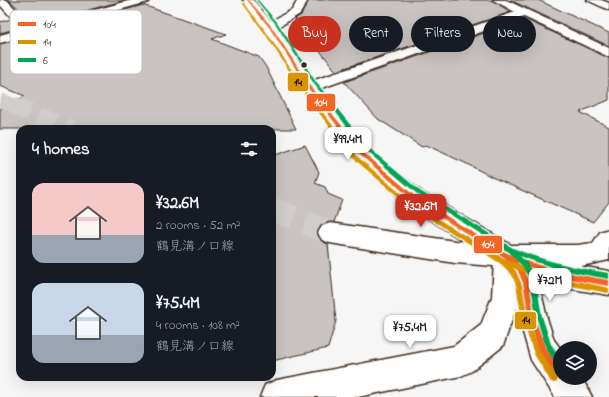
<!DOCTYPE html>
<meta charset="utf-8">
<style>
body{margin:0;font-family:"Indie Flower","Klee One",sans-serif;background:#20242c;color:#f1f3f6;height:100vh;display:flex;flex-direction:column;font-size:15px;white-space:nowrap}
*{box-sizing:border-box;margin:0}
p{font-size:13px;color:#9ea1a6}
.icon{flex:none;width:22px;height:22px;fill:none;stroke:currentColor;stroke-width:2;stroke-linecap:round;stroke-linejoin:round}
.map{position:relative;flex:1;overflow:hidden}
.details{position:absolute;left:16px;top:125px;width:260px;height:256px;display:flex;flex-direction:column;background:#171b24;border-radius:12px;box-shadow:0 4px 16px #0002}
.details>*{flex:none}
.banner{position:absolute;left:288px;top:16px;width:261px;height:36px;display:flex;gap:8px}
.controls{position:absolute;left:553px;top:341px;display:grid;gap:8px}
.controls a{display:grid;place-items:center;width:44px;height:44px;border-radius:50%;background:#171b24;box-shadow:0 4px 16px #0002;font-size:20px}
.price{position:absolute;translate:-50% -34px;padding:0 9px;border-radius:8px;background:#fff;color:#222;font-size:13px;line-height:26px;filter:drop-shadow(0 1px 2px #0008)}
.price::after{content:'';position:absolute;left:50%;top:24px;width:12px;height:9px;margin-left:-6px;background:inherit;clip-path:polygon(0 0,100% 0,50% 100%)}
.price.selected{background:#c8321e;color:#fff}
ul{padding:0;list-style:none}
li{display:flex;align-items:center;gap:12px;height:100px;padding:0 16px}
li span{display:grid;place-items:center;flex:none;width:112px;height:80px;border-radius:12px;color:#555}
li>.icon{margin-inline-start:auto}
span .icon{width:48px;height:48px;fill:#fffc;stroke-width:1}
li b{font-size:17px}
h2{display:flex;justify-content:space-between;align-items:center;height:48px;padding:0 16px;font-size:17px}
.tag{padding:0 14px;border-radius:18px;background:#171b24;box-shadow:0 4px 16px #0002;font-size:14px;line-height:36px}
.tag.selected{background:#c8321e;color:#fff}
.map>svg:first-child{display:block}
</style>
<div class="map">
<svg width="609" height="397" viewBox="0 0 609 397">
<rect width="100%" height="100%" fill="#f7f6f6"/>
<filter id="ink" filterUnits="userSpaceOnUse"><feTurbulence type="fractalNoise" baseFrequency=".025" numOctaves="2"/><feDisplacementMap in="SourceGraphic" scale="8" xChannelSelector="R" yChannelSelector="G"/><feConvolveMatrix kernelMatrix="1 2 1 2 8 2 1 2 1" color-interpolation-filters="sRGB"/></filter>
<g filter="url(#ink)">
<g fill="#c9c3c1" stroke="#3b2a1e">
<path d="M9,0H126L32,25L24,16L26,15Z"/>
<path d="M309,0H492L511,12L336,71L306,33L304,34L295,19L301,15Z"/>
<path d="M510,0H538L609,33V46Z"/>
<path d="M143,5L226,34L212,39L259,57L266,67L296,129H0V109L25,96L0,86V44Z"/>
<path d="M11,19L19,28L0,33V22Z"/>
<path d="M524,19L609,58V100L580,112L609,127V202L593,222L492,177L465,163L426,145L422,147L378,119L344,82Z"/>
<path d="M305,145L319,172L315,183L325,187L328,194L342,200L334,222L321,225L317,232L321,241L328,244L336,321L328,348L272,361V156Z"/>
</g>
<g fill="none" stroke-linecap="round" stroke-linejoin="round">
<path stroke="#d1cdcb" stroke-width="14" stroke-dasharray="14 8" stroke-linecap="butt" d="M0,100L16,106"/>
<path stroke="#d1cdcb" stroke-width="18" stroke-dasharray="18 10" stroke-linecap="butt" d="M13,105L71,129"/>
<path stroke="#d1cdcb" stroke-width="24" stroke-dasharray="24 12" stroke-linecap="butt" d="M272,209L330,233"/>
<defs>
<g id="minor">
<path d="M0,0H7L32,27L132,0H149L148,2L0,43V35L22,29L0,5Z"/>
<path d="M243,0H253L271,21L292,10L298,0H308L300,14L277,28L312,81L515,12L493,0H506L609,48V57L524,17L319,89L368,149L422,192L511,245H577L593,243L600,232L609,229V260L577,267H532L539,283L547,318L554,340L560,348V378H582L592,397H555L531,360L516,308L503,346L472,371L461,376L358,397H260L265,385L277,380L454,346L481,325L492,297L494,261L406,204L354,157L304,90L265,28Z"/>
<path d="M587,0H601L609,3V10Z"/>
</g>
<path id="major" d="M330,223L455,241L507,245L560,263L609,271V295L560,287L506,267L455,263L330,243L322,240L318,233L322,226Z"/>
</defs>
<use href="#minor" stroke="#3b2a1e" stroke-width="3"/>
<use href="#major" stroke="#3b2a1e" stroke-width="3"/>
<use href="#minor" fill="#fff" fill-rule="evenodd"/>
<use href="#major" fill="#fff" fill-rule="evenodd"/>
<defs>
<path id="bus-1" d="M247,0H249L271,26L310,86L363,152L416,197L501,250C535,267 572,274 609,280V286C578,281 546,275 517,262L522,267L529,283L535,318L545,347L560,369V378H562L560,379L557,378L538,349L529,318L523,283L518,271L505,258L412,199L359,154L308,88L269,27Z"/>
<path id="bus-2" d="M242,3H244L265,30L305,90L358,157L412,203L494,253C511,262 529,269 548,275C568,280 589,283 609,288V292L608,293C576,287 543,281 513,268L516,271L522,285L528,319L539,350L557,376L558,379L557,382L554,383L551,382L534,354L522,319L516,285L512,275L501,264L408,205L354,159L303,92L263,31Z"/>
<path id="bus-3" d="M256,0H258L277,22L316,82L368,147L420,191L513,248C544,261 576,268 609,273V279C579,274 549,268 520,256L527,263L536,281L542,316L551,344L560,357V367L557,366L545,346L536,316L530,281L523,267L509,252L496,245L495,243L416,193L364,149L314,84L275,23Z"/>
</defs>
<use href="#bus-1" stroke="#fff" stroke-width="3"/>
<use href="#bus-2" stroke="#fff" stroke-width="3"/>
<use href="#bus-3" stroke="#fff" stroke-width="3"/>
<use href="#bus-1" fill="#f26522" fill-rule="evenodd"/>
<use href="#bus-2" fill="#db9304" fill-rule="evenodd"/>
<use href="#bus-3" fill="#00a651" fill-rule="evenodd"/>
</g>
</g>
<circle fill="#3b2a1e" stroke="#fff" stroke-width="1.5" cx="304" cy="65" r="3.5"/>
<rect x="10" y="10" width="132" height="64" rx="6" fill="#fff" stroke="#c4bfbc" stroke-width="1"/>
<rect x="18" y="22" width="18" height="4" fill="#f26522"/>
<rect x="18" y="40" width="18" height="4" fill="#db9304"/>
<rect x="18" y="58" width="18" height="4" fill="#00a651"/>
<g font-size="11" fill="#3b2a1e">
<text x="43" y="28">104</text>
<text x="43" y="46">14</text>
<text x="43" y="64">6</text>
</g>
<g stroke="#fff" stroke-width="1.5">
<rect x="287" y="72" width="22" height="20" rx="4" fill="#db9304"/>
<rect x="306" y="93" width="30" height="19" rx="4" fill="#f26522"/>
<rect x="473" y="235" width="30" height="19" rx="4" fill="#f26522"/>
<rect x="514" y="311" width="23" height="19" rx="4" fill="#db9304"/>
</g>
<g font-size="11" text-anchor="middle" font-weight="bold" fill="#fff">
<text x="321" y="106">104</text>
<text x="488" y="248">104</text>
</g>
<g font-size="11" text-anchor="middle" font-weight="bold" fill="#111">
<text x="298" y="86">14</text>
<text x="526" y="324">14</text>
</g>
</svg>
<div class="controls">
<a><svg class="icon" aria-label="layers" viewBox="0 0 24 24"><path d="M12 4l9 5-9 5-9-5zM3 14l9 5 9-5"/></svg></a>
</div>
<b class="price" style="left:348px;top:161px">¥99.4M</b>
<b class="price selected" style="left:421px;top:228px">¥32.6M</b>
<b class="price" style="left:550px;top:302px">¥72M</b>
<b class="price" style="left:410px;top:349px">¥75.4M</b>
<div class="banner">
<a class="tag selected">Buy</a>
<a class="tag">Rent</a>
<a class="tag">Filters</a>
<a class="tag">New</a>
</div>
<section class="details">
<h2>4 homes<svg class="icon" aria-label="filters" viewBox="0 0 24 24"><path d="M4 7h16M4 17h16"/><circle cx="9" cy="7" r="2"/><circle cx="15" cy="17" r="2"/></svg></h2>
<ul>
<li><span style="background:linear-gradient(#f6c9c9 65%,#9aa5b1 0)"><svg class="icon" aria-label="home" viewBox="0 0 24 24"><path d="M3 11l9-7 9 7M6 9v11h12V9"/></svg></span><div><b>¥32.6M</b><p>2 rooms · 52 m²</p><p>鶴見溝ノ口線</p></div></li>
<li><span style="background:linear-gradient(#c9d6e8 65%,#9aa5b1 0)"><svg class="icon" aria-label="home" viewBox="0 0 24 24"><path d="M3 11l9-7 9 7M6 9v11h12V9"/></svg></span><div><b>¥75.4M</b><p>4 rooms · 108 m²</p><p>鶴見溝ノ口線</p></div></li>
</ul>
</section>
</div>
